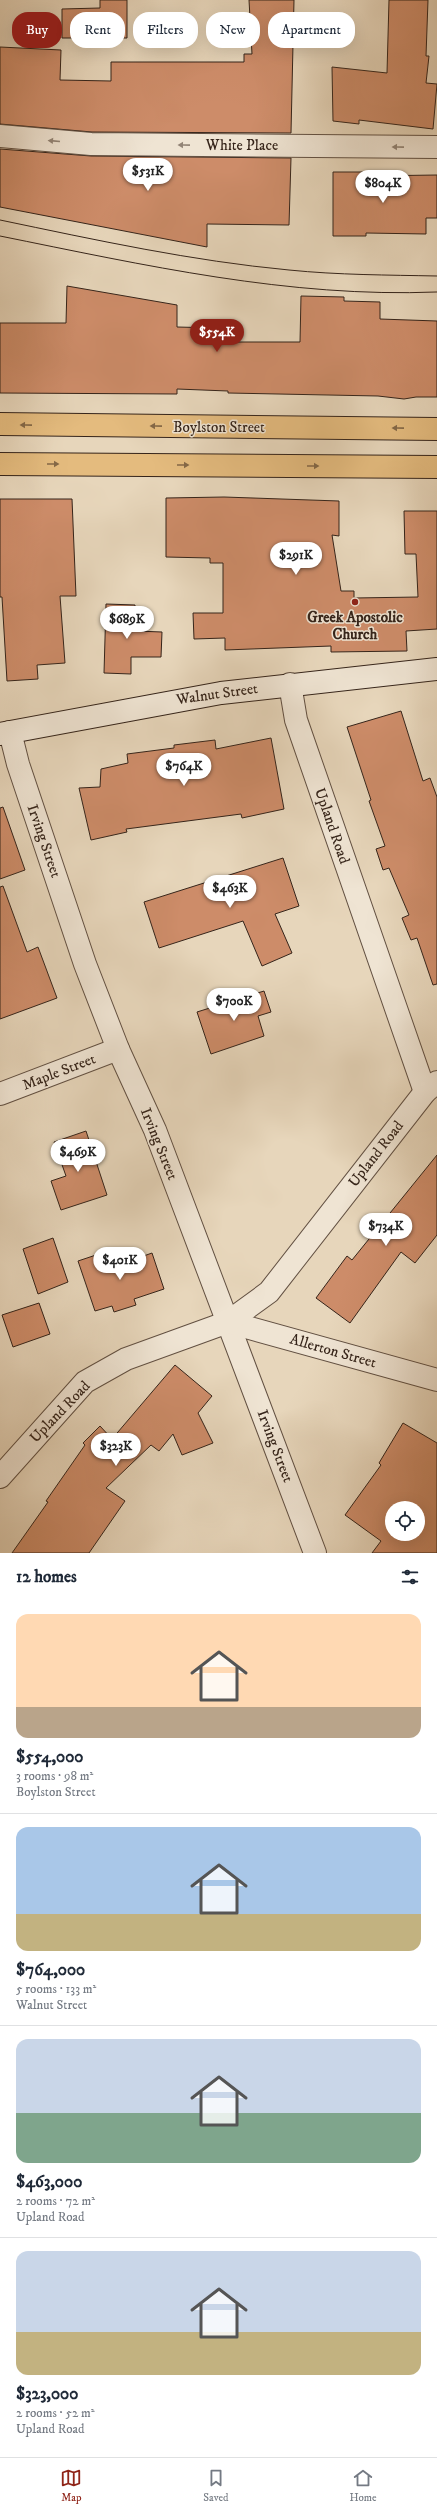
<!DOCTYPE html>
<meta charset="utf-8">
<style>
body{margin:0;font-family:"IM FELL DW Pica",serif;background:#f6f6f7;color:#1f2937;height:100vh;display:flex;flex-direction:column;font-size:15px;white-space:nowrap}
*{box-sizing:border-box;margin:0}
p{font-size:13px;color:#747a83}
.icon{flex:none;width:22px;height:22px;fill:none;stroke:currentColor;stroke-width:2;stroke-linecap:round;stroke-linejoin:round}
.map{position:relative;height:1553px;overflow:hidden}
.sheet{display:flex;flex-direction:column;background:#fff;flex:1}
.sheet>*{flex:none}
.banner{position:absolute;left:12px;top:12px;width:413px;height:36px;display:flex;gap:8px}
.fabs{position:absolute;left:385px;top:1501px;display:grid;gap:8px}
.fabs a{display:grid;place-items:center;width:40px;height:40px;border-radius:50%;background:#fff;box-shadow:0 4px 16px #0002;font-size:20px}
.price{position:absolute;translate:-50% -34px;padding:0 9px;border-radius:14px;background:#fff;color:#222;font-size:13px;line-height:26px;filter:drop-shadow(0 1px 2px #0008)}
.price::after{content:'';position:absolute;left:50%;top:24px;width:12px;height:9px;margin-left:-6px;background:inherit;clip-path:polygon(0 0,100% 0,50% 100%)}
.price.current{background:#8f2418;color:#fff}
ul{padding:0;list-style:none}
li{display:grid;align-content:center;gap:8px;height:212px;padding:0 16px}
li+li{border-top:1px solid #e0e1e3}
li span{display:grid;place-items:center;height:124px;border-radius:12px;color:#555}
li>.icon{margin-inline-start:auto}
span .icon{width:72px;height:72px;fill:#fffc;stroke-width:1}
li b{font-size:17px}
h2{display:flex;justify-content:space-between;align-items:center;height:48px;padding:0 16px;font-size:17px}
.pill{padding:0 14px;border-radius:16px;background:#fff;box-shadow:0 4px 16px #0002;font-size:14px;line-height:36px}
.pill.current{background:#8f2418;color:#fff}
.tabs{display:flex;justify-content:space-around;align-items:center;height:56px;border-top:1px solid #e0e1e3;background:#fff;font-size:11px;color:#747a83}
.tabs a{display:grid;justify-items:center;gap:2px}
.tabs .current{color:#8f2418}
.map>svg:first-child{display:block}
</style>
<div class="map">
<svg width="437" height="1553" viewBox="0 0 437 1553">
<rect width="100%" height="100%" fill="#e7d6bb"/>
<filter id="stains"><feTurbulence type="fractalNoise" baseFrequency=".005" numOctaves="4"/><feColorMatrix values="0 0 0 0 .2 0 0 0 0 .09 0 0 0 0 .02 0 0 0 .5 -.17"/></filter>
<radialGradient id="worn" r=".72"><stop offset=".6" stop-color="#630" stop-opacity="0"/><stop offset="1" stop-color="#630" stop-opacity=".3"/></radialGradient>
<g fill="#cd8c69" stroke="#35241a" fill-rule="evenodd">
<path d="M100,0H127V38H62V9L100,8Z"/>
<path d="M249,0H294L291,133L92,132L0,124V47L61,50L60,80L111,81V62H244V54H252Z"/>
<path d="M389,0H428L426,56H429L426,83L437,84L433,129L359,120V124L333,121L332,67L387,73Z"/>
<path d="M0,149L91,156L291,158L289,225L207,224V247L0,207Z"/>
<path d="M333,172H366V176L437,175V218H426V234L366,233V236H333Z"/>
<path d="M67,286L177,305V327L218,328V342H300L301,296L344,297V301L380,302V319L437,321V397H416L404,399L378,396L228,393V391L177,389V394L0,393V323H66Z"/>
<path d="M224,497L339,501V536L332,535L341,591H354V598L418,597L416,554H405L404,511H437V629L406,631L407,651L331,652V646L225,650V638L194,639L193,613H223V563H210V558L166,557V498Z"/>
<path d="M0,499H72L76,596H60L65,663L37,665L38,679L7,681L2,597H0Z"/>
<path d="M106,604L135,605V631L162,632L161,657H131V674L104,673Z"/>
<path d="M401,711L423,781L430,778L437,797V984L433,985L417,938L411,940L402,918L409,915L389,868L383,870L376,849L385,846L369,801L371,800L347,727Z"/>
<path d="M271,738L284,809L242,818L241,814L126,829L127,832L91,840L79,788L100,787L101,769L128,763L127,754L174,748V745L215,740L216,749Z"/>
<path d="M3,807L25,870L0,879V808Z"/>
<path d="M283,858L299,906L275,914L292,953L262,966L243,921L159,948L144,902Z"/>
<path d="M3,886L27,952L38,947L57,998L0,1019V887Z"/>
<path d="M264,991L271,1012L258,1016L264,1036L211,1054L197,1012Z"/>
<path d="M86,1131L107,1195L61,1210L51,1181L66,1176L54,1142Z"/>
<path d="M437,1155V1235L415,1263L401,1252L350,1323L316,1298L347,1256L352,1260Z"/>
<path d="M53,1238L68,1282L38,1294L23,1249Z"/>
<path d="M108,1251L113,1267L152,1253L164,1289L134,1299L136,1305L114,1312L112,1306L95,1311L78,1261Z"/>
<path d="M39,1303L50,1334L13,1347L2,1315Z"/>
<path d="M175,1365L212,1396L198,1413L213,1443L182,1455L173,1434L159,1451L151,1445L106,1488L125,1501L89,1553H12L48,1502L46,1501L85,1445L83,1443L100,1426L112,1439Z"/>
<path d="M403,1423L437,1443V1553H372L381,1541L345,1515L381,1465L379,1463ZM392,1508H418V1534H392Z"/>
</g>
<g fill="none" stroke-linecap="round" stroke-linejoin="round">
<defs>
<g id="street">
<path d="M0,136L91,144L437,147"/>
<path d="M290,684L296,720L425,1092"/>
<path d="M10,732L18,764L85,964L118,1049L155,1130L315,1553"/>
<path d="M0,1094L118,1049"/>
<path d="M228,1322L437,1380"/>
<path d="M0,1477L85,1382L126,1359L228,1322L269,1292L425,1092L437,1082"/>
</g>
<path id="secondary" d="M0,734L221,693L437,669"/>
<g id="highway">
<path d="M0,424L437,429"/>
<path d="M0,464L437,467"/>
</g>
</defs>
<use href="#street" stroke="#625042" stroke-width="24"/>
<use href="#secondary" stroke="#35241a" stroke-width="24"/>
<use href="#highway" stroke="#35241a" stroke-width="24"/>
<use href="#street" stroke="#efe4d3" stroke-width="22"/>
<use href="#secondary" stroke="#efe4d3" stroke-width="22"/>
<use href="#highway" stroke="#e4bb7e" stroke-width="22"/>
<g stroke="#35241a" stroke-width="1">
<path d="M0,220C96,240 192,261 289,270C338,275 388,275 437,276"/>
<path d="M0,236C144,265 289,298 437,292"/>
</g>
</g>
<defs><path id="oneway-solid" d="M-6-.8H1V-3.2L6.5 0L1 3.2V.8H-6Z"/></defs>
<g fill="#928476">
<use href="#oneway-solid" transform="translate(54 141) rotate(-175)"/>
<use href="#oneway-solid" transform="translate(184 145) rotate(-179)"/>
<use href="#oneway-solid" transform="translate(398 147) rotate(-179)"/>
</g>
<g fill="#846847">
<use href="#oneway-solid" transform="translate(26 425) rotate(-179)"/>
<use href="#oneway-solid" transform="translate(156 426) rotate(-179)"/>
<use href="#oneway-solid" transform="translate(398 428) rotate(-179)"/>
<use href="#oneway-solid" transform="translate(53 464)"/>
<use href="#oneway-solid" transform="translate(183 465)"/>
<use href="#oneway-solid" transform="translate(313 466)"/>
</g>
<circle fill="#8f2418" stroke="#efe4d3" stroke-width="1.5" cx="355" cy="602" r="4"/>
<g text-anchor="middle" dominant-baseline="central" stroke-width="3" stroke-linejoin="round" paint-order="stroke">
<g font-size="15" fill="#35241a" stroke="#efe4d3">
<text x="242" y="145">White Place</text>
<text x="219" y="427">Boylston Street</text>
<text transform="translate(217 694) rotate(-8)">Walnut Street</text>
<text transform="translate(332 826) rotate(71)">Upland Road</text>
<text transform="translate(44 841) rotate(71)">Irving Street</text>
<text transform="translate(59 1072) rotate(-21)">Maple Street</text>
<text transform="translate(159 1144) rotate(68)">Irving Street</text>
<text transform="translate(376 1154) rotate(-52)">Upland Road</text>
<text transform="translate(333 1351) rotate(16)">Allerton Street</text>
<text transform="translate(60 1412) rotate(-46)">Upland Road</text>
<text transform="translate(275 1446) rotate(69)">Irving Street</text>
</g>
<g font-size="15" font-weight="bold" fill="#35241a" stroke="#efe4d3">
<text x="355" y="617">Greek Apostolic<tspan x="355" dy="17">Church</tspan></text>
</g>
</g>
<rect width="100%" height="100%" filter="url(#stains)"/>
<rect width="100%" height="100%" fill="url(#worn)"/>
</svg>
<div class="fabs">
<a><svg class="icon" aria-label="locate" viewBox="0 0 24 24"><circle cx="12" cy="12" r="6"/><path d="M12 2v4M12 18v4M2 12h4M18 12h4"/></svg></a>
</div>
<b class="price" style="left:148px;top:192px">$531K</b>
<b class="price" style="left:383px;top:204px">$804K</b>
<b class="price current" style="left:217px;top:353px">$554K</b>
<b class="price" style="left:296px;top:576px">$291K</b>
<b class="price" style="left:127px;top:640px">$689K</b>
<b class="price" style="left:184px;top:787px">$764K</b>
<b class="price" style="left:230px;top:909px">$463K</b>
<b class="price" style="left:234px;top:1022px">$700K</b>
<b class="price" style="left:78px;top:1173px">$469K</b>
<b class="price" style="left:386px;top:1247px">$734K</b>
<b class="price" style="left:120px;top:1281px">$401K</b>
<b class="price" style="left:116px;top:1467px">$323K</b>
<div class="banner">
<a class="pill current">Buy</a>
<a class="pill">Rent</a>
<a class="pill">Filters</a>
<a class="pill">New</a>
<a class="pill">Apartment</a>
</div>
</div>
<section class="sheet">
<h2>12 homes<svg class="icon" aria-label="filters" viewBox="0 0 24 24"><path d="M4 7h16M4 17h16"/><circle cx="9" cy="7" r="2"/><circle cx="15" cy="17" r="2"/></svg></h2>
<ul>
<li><span style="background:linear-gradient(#ffd9b3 75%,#b9a48a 0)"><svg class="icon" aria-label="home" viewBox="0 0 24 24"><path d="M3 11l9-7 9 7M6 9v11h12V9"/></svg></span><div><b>$554,000</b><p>3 rooms · 98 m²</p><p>Boylston Street</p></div></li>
<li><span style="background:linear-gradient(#a9c7e8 70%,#c2b280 0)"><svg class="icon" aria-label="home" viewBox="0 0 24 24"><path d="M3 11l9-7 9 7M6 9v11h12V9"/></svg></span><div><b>$764,000</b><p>5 rooms · 133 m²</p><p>Walnut Street</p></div></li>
<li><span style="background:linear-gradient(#c9d6e8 60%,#7fa58c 0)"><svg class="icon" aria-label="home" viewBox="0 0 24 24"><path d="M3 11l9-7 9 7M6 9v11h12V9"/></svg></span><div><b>$463,000</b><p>2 rooms · 72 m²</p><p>Upland Road</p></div></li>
<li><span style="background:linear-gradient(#c9d6e8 65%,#c2b280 0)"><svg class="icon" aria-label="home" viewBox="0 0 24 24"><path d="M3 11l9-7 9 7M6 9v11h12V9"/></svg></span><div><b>$323,000</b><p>2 rooms · 52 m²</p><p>Upland Road</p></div></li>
</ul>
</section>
<nav class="tabs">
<a class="current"><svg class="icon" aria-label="map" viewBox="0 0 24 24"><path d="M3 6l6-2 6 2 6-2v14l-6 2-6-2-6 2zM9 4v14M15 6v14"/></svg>Map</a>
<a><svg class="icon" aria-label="saved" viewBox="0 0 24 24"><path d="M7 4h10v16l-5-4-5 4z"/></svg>Saved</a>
<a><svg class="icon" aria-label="home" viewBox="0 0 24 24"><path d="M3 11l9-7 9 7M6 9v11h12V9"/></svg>Home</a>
</nav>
